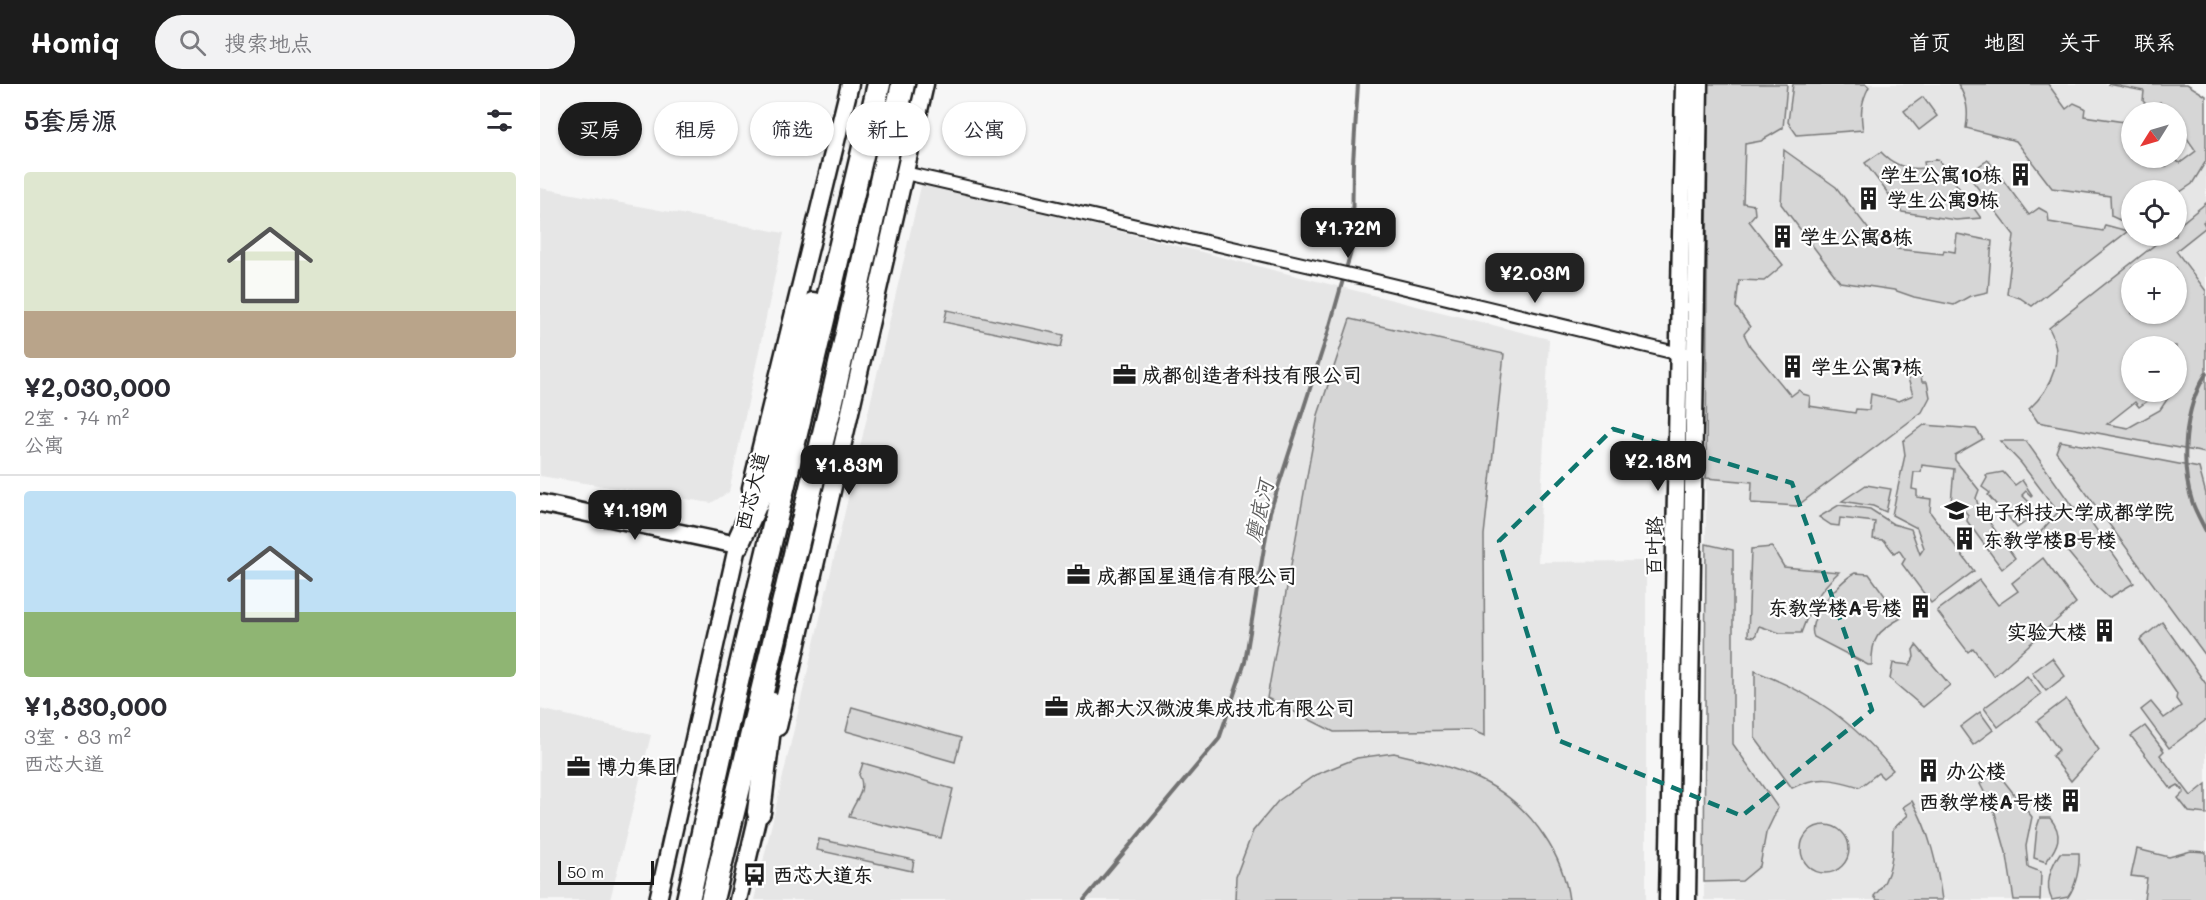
<!DOCTYPE html>
<html lang="zh">
<meta charset="utf-8">
<style>
body{margin:0;font-family:Mali,"LXGW WenKai TC",sans-serif;background:#f2f2f3;color:#2b2b33;height:100vh;display:flex;flex-direction:column;font-size:22px;white-space:nowrap}
*{box-sizing:border-box;margin:0}
p{font-size:20px;color:#7c7c81}
.icon{flex:none;width:33px;height:33px;fill:none;stroke:currentColor;stroke-width:2;stroke-linecap:round;stroke-linejoin:round}
.map{position:relative;flex:1;overflow:hidden}
.drawer{display:flex;flex-direction:column;background:#fff;width:540px}
.drawer>*{flex:none}
.hud{position:absolute;left:18px;top:18px;width:570px;height:54px;display:flex;gap:12px}
.needle{width:39px;rotate:233deg}
.buttons{position:absolute;left:1581px;top:18px;display:grid;gap:12px}
.buttons a{display:grid;place-items:center;width:66px;height:66px;border-radius:50%;background:#fff;box-shadow:0 2px 4px #0004;font-size:30px}
.scale{position:absolute;left:18px;bottom:15px;width:96px;box-sizing:border-box;padding-left:6px;border:3px solid #1c1c1c;border-top:0;font-size:16px;line-height:21px;white-space:nowrap;color:#1c1c1c;-webkit-text-stroke:4px #fff;paint-order:stroke}
.price{position:absolute;translate:-50% -51px;padding:0 14px;border-radius:12px;background:#1c1c1c;color:#fff;font-size:20px;line-height:39px;filter:drop-shadow(0 2px 3px #0008)}
.price::after{content:'';position:absolute;left:50%;top:36px;width:18px;height:14px;margin-left:-9px;background:inherit;clip-path:polygon(0 0,100% 0,50% 100%)}
.price.on{background:#222;color:#fff}
ul{padding:0;list-style:none}
li{display:grid;align-content:center;gap:12px;height:318px;padding:0 24px}
li+li{border-top:2px solid #e1e1e2}
li span{display:grid;place-items:center;height:186px;border-radius:6px;color:#555}
li>.icon{margin-inline-start:auto}
span .icon{width:108px;height:108px;fill:#fffc;stroke-width:1}
li b{font-size:26px}
h2{display:flex;justify-content:space-between;align-items:center;height:72px;padding:0 24px;font-size:26px}
.chip{padding:0 21px;border-radius:27px;background:#fff;box-shadow:0 2px 4px #0004;font-size:21px;line-height:54px}
.chip.on{background:#1c1c1c;color:#fff}
header{display:flex;align-items:center;gap:36px;box-sizing:border-box;height:84px;padding:0 30px;background:#1c1c1c;color:#fff}
header strong{font-size:28px}
nav{display:flex;gap:33px;margin-inline-start:auto;font-size:21px}
.search{width:420px;height:54px;background:#f2f2f3;display:flex;align-items:center;gap:15px;box-sizing:border-box;padding:0 21px;border-radius:33px;color:#7c7c81;font-size:22px}
main{display:flex;flex:1;min-height:0}
.map>svg:first-child{display:block}
</style>
<header>
<strong>Homiq</strong>
<div class="search"><svg class="icon" aria-label="search" viewBox="0 0 24 24"><circle cx="10" cy="10" r="6"/><path d="M15 15l6 6"/></svg>搜索地点</div>
<nav><a>首页</a><a>地图</a><a>关于</a><a>联系</a></nav>
</header>
<main>
<section class="drawer">
<h2>5套房源<svg class="icon" aria-label="filters" viewBox="0 0 24 24"><path d="M4 7h16M4 17h16"/><circle cx="9" cy="7" r="2"/><circle cx="15" cy="17" r="2"/></svg></h2>
<ul>
<li><span style="background:linear-gradient(#dfe7d0 75%,#b9a48a 0)"><svg class="icon" aria-label="home" viewBox="0 0 24 24"><path d="M3 11l9-7 9 7M6 9v11h12V9"/></svg></span><div><b>¥2,030,000</b><p>2室 · 74 m²</p><p>公寓</p></div></li>
<li><span style="background:linear-gradient(#bfe0f5 65%,#8fb573 0)"><svg class="icon" aria-label="home" viewBox="0 0 24 24"><path d="M3 11l9-7 9 7M6 9v11h12V9"/></svg></span><div><b>¥1,830,000</b><p>3室 · 83 m²</p><p>西芯大道</p></div></li>
</ul>
</section>
<div class="map">
<svg width="1666" height="816" viewBox="0 0 1666 816">
<rect width="100%" height="100%" fill="#f6f6f6"/>
<filter id="ink" filterUnits="userSpaceOnUse"><feTurbulence type="fractalNoise" baseFrequency=".0167" numOctaves="2"/><feDisplacementMap in="SourceGraphic" scale="12" xChannelSelector="R" yChannelSelector="G"/><feConvolveMatrix kernelMatrix="1 2 1 2 8 2 1 2 1" color-interpolation-filters="sRGB"/></filter>
<g filter="url(#ink)">
<g fill="#e6e6e6" fill-rule="evenodd">
<path d="M1168,0H1647L1666,12V816H1164ZM1592,28H1636V74H1592ZM1592,106H1636V152H1592ZM1592,184H1636V230H1592ZM1592,262H1636V308H1592Z"/>
<path d="M382,98L1009,255L998,478L1106,477V816H214Z"/>
<path d="M0,104L244,149L189,408L171,419L0,392Z"/>
<path d="M0,625L111,651L70,816H0Z"/>
</g>
<g fill="#d6d6d6" stroke="#797979" stroke-width="1.5" fill-rule="evenodd">
<path d="M1168,0H1247L1243,44L1221,57L1205,60L1203,119L1214,121L1215,130L1209,137L1243,181L1224,197L1199,196L1196,223L1210,243L1204,250L1210,262L1251,312L1259,306L1263,310L1270,312L1269,322L1315,329L1316,325L1329,326L1331,310L1359,317L1373,311L1364,281L1376,280V285H1380L1382,298H1387L1390,313L1382,328L1257,422L1211,419L1212,398L1166,394Z"/>
<path d="M1253,0H1326L1329,3C1321,18 1320,30 1323,46L1257,51L1248,38Z"/>
<path d="M1418,0H1508L1526,25L1534,19L1545,24L1544,32L1591,39L1592,74H1618L1625,83L1635,76L1640,79L1656,67L1637,40L1636,28H1628L1620,18L1610,24L1603,17L1604,7L1568,0H1647L1666,12V77L1652,100L1637,110L1636,106H1592L1590,141L1571,132L1570,112L1512,104L1476,57L1426,44C1429,27 1427,15 1418,0Z"/>
<path d="M1383,13L1397,32L1379,46L1364,27Z"/>
<path d="M1244,66L1296,103L1336,155L1347,147L1359,153L1357,165L1403,170L1404,166L1415,168L1417,150L1452,157L1448,208L1430,212L1414,221L1374,213L1354,206L1300,198L1241,120Z"/>
<path d="M1341,68C1353,81 1368,86 1385,84L1384,78L1398,75L1441,134L1416,136L1362,128L1325,79Z"/>
<path d="M1448,76L1489,131L1499,124L1508,129L1509,138L1563,147L1565,141L1588,147L1492,222L1480,214L1467,210L1474,151L1427,90Z"/>
<path d="M1666,119V136L1663,138L1666,143L1636,167L1666,207V369L1498,338L1489,325C1512,304 1525,273 1509,244L1626,152H1636L1637,143ZM1592,184H1636V230H1592ZM1592,262H1636V308H1632L1620,326L1588,344L1567,340L1595,318L1599,323L1620,308H1592Z"/>
<path d="M407,226L524,251L521,263L404,238Z"/>
<path d="M810,235L964,270L944,451L945,652L931,646L794,648L727,614L778,331Z"/>
<path d="M1384,341L1436,345L1443,355L1415,371V376L1439,406L1436,414L1439,424L1475,474L1462,485L1427,437L1428,431L1423,425L1419,428L1411,419L1414,385L1382,381L1381,388H1374L1372,405L1377,406V413L1391,415L1390,428L1434,487L1391,519L1362,480L1365,475L1359,466L1354,469L1344,456L1333,455L1335,438L1300,434L1299,442L1291,441L1279,433L1299,421L1330,425L1353,440L1371,445L1380,470L1384,464L1377,444L1352,431L1365,371L1363,357Z"/>
<path d="M1460,357H1486L1532,422L1544,428L1594,499L1569,514L1557,503L1517,455L1498,451L1518,428L1481,379Z"/>
<path d="M1520,357L1659,384L1666,410V572L1516,368Z"/>
<path d="M1463,388L1475,401L1482,396L1492,411L1491,412L1486,407L1482,411L1491,420V434L1477,444L1463,426H1461L1448,411L1450,409L1442,403L1447,394L1446,391Z"/>
<path d="M1326,401L1351,405L1346,428L1333,422L1302,417Z"/>
<path d="M1166,460L1193,466V660L1238,724L1226,749L1220,782L1202,797L1164,798Z"/>
<path d="M1232,463L1244,483L1299,488C1278,507 1271,522 1261,549H1240L1219,542L1215,553L1208,552L1211,465Z"/>
<path d="M1503,474L1536,519L1454,592L1433,564L1428,568L1397,527L1439,496L1458,521L1478,507L1472,499Z"/>
<path d="M1315,489L1329,490L1361,534C1338,547 1331,554 1332,581H1328L1274,553C1265,535 1299,497 1315,489Z"/>
<path d="M1622,538L1666,600V636L1629,664L1601,626L1611,618L1624,634L1641,622L1636,615L1637,610L1600,556Z"/>
<path d="M1376,561L1410,601L1383,623L1350,595L1353,579L1370,581L1374,573L1373,566Z"/>
<path d="M1512,574L1525,592L1506,607L1492,589Z"/>
<path d="M1215,587C1277,612 1310,635 1353,686L1343,694L1338,689L1320,703C1293,695 1279,691 1252,704L1215,654Z"/>
<path d="M1487,592L1501,610L1458,643L1444,624Z"/>
<path d="M1526,615L1559,666L1531,697L1512,672L1519,666L1497,637Z"/>
<path d="M312,623L421,654L415,678L306,647Z"/>
<path d="M1440,628L1453,646L1433,661L1420,643Z"/>
<path d="M1605,642L1624,667L1620,671L1651,712L1666,700V730L1649,728L1638,714L1644,708L1638,701L1631,705L1591,652Z"/>
<path d="M854,669C916,684 966,695 1004,752C1017,771 1026,793 1029,816H695L696,792L713,747L738,717L775,691L817,674Z"/>
<path d="M323,679L413,705L401,754L309,733C313,718 328,707 319,691Z"/>
<path d="M1456,687L1492,733L1486,762L1488,783L1501,788L1500,816H1474L1467,772L1455,729L1440,700Z"/>
<path d="M1372,717C1390,748 1397,780 1402,816H1337L1334,812C1353,793 1353,769 1353,745L1368,731L1363,723Z"/>
<path d="M1500,734H1510C1524,751 1518,762 1506,778L1494,774L1497,743Z"/>
<circle cx="1285" cy="765" r="24"/>
<path d="M279,755L374,776L372,787L277,766Z"/>
<path d="M1597,765L1629,773L1651,767L1666,768V814L1663,816H1604L1607,794L1591,792Z"/>
<path d="M1520,769H1539C1540,783 1536,802 1528,813L1512,816C1504,801 1511,782 1520,769Z"/>
</g>
<g fill="none" stroke-linecap="round" stroke-linejoin="round">
<g stroke="#727272" stroke-width="4">
<path d="M1666,290C1644,324 1640,380 1652,417C1655,427 1661,437 1666,447"/>
<path d="M544,816L679,655L705,578L730,428L787,252L812,164L813,79L818,0"/>
</g>
<defs>
<path id="street" d="M365,89L832,196L1140,270H1147"/>
<g id="secondary">
<path d="M211,404L310,0"/>
<path d="M0,419L197,461"/>
<path d="M238,643L385,0"/>
<path d="M118,816L200,450"/>
<path d="M198,816L221,718"/>
<path d="M1128,816L1144,0"/>
<path d="M1147,816L1159,0"/>
</g>
<g id="highway">
<path d="M197,461L222,406L261,256L273,220"/>
<path d="M219,728L232,620"/>
<path d="M148,816L192,619L339,0"/>
<path d="M172,816L292,316L363,0"/>
</g>
</defs>
<use href="#street" stroke="#1c1c1c" stroke-width="16"/>
<use href="#secondary" stroke="#1c1c1c" stroke-width="21"/>
<use href="#highway" stroke="#1c1c1c" stroke-width="27"/>
<use href="#street" stroke="#fff" stroke-width="12"/>
<use href="#secondary" stroke="#fff" stroke-width="16"/>
<use href="#highway" stroke="#fff" stroke-width="22"/>
</g>
</g>
<path fill="none" stroke="#0f766e" stroke-width="4.5" stroke-dasharray="12 8" stroke-linejoin="round" d="M1073,345L1252,399L1332,626L1202,732L1020,657L959,457Z"/>
<defs>
<symbol id="building-bare" viewBox="-9 -9 18 18"><path d="M-4-6H4V6H1V3H-1V6H-4ZM-2.5-4.3h1.7v1.8h-1.7ZM.8-4.3h1.7v1.8H.8ZM-2.5-1h1.7V.8h-1.7ZM.8-1h1.7V.8H.8Z" fill="#1c1c1c" stroke="#fff" stroke-width="2.5" paint-order="stroke"/></symbol>
<symbol id="office-bare" viewBox="-9 -9 18 18"><path d="M-6-3h4V-5.5h4V-3h4V5H-6ZM-1-4.5V-3h2v-1.5ZM-6 0V1H6V0Z" fill="#1c1c1c" stroke="#fff" stroke-width="2.5" paint-order="stroke"/></symbol>
<symbol id="university-bare" viewBox="-9 -9 18 18"><path d="M0-5L7-2L0 1L-7-2ZM-4 1L0 2.5L4 1V4Q0 6-4 4Z" fill="#1c1c1c" stroke="#fff" stroke-width="2.5" paint-order="stroke"/></symbol>
<symbol id="bus-bare" viewBox="-9 -9 18 18"><path d="M-5-6H5V4H4V6H2V4H-2V6H-4V4H-5ZM-3.5-4V0h7V-4ZM-3.5 1.2v1.5H-2V1.2ZM2 1.2v1.5H3.5V1.2Z" fill="#1c1c1c" stroke="#fff" stroke-width="2.5" paint-order="stroke"/></symbol>
</defs>
<g fill-rule="evenodd">
<use href="#building-bare" x="1464" y="74" width="33" height="33"/>
<use href="#building-bare" x="1312" y="98" width="33" height="33"/>
<use href="#building-bare" x="1226" y="136" width="33" height="33"/>
<use href="#building-bare" x="1236" y="266" width="33" height="33"/>
<use href="#office-bare" x="568" y="274" width="33" height="33"/>
<use href="#university-bare" x="1400" y="410" width="33" height="33"/>
<use href="#building-bare" x="1408" y="438" width="33" height="33"/>
<use href="#office-bare" x="522" y="474" width="33" height="33"/>
<use href="#building-bare" x="1364" y="506" width="33" height="33"/>
<use href="#building-bare" x="1548" y="530" width="33" height="33"/>
<use href="#office-bare" x="500" y="606" width="33" height="33"/>
<use href="#office-bare" x="22" y="666" width="33" height="33"/>
<use href="#building-bare" x="1372" y="670" width="33" height="33"/>
<use href="#building-bare" x="1514" y="700" width="33" height="33"/>
<use href="#bus-bare" x="198" y="774" width="33" height="33"/>
</g>
<g text-anchor="middle" dominant-baseline="central" stroke-width="4.5" stroke-linejoin="round" paint-order="stroke">
<g font-size="20" font-weight="bold" fill="#1c1c1c" stroke="#fff" text-anchor="start">
<text x="1462" y="90" text-anchor="end">学生公寓10栋</text>
<text x="1347" y="115">学生公寓9栋</text>
<text x="1260" y="152">学生公寓8栋</text>
<text x="1271" y="282">学生公寓7栋</text>
<text x="602" y="290">成都创造者科技有限公司</text>
<text x="1434" y="427">电子科技大学成都学院</text>
<text x="1443" y="455">东教学楼B号楼</text>
<text x="557" y="491">成都国星通信有限公司</text>
<text x="1362" y="523" text-anchor="end">东教学楼A号楼</text>
<text x="1547" y="547" text-anchor="end">实验大楼</text>
<text x="535" y="623">成都大汉微波集成技术有限公司</text>
<text x="57" y="682">博力集团</text>
<text x="1406" y="686">办公楼</text>
<text x="1513" y="717" text-anchor="end">西教学楼A号楼</text>
<text x="233" y="790">西芯大道东</text>
</g>
<g font-size="20" fill="#1c1c1c" stroke="#fff">
<text transform="translate(211 407) rotate(-76)">西芯大道</text>
<text transform="translate(1113 462) rotate(-89)">百叶路</text>
</g>
<g font-size="21" font-style="italic" fill="#5d5d5d" stroke="#fff">
<text transform="translate(718 427) rotate(-77)">磨底河</text>
</g>
</g>
</svg>
<div class="buttons">
<a><svg class="needle" viewBox="-14 -14 28 28"><path d="M0-13l5 13h-10z" fill="#e53935"/><path d="M0 13l5-13h-10z" fill="#7c7c81"/></svg></a>
<a><svg class="icon" aria-label="locate" viewBox="0 0 24 24"><circle cx="12" cy="12" r="6"/><path d="M12 2v4M12 18v4M2 12h4M18 12h4"/></svg></a>
<a>+</a>
<a>−</a>
</div>
<div class="scale">50 m</div>
<b class="price" style="left:808px;top:175px">¥1.72M</b>
<b class="price on" style="left:995px;top:220px">¥2.03M</b>
<b class="price" style="left:1118px;top:408px">¥2.18M</b>
<b class="price" style="left:309px;top:412px">¥1.83M</b>
<b class="price" style="left:95px;top:457px">¥1.19M</b>
<div class="hud">
<a class="chip on">买房</a>
<a class="chip">租房</a>
<a class="chip">筛选</a>
<a class="chip">新上</a>
<a class="chip">公寓</a>
</div>
</div>
</main>
